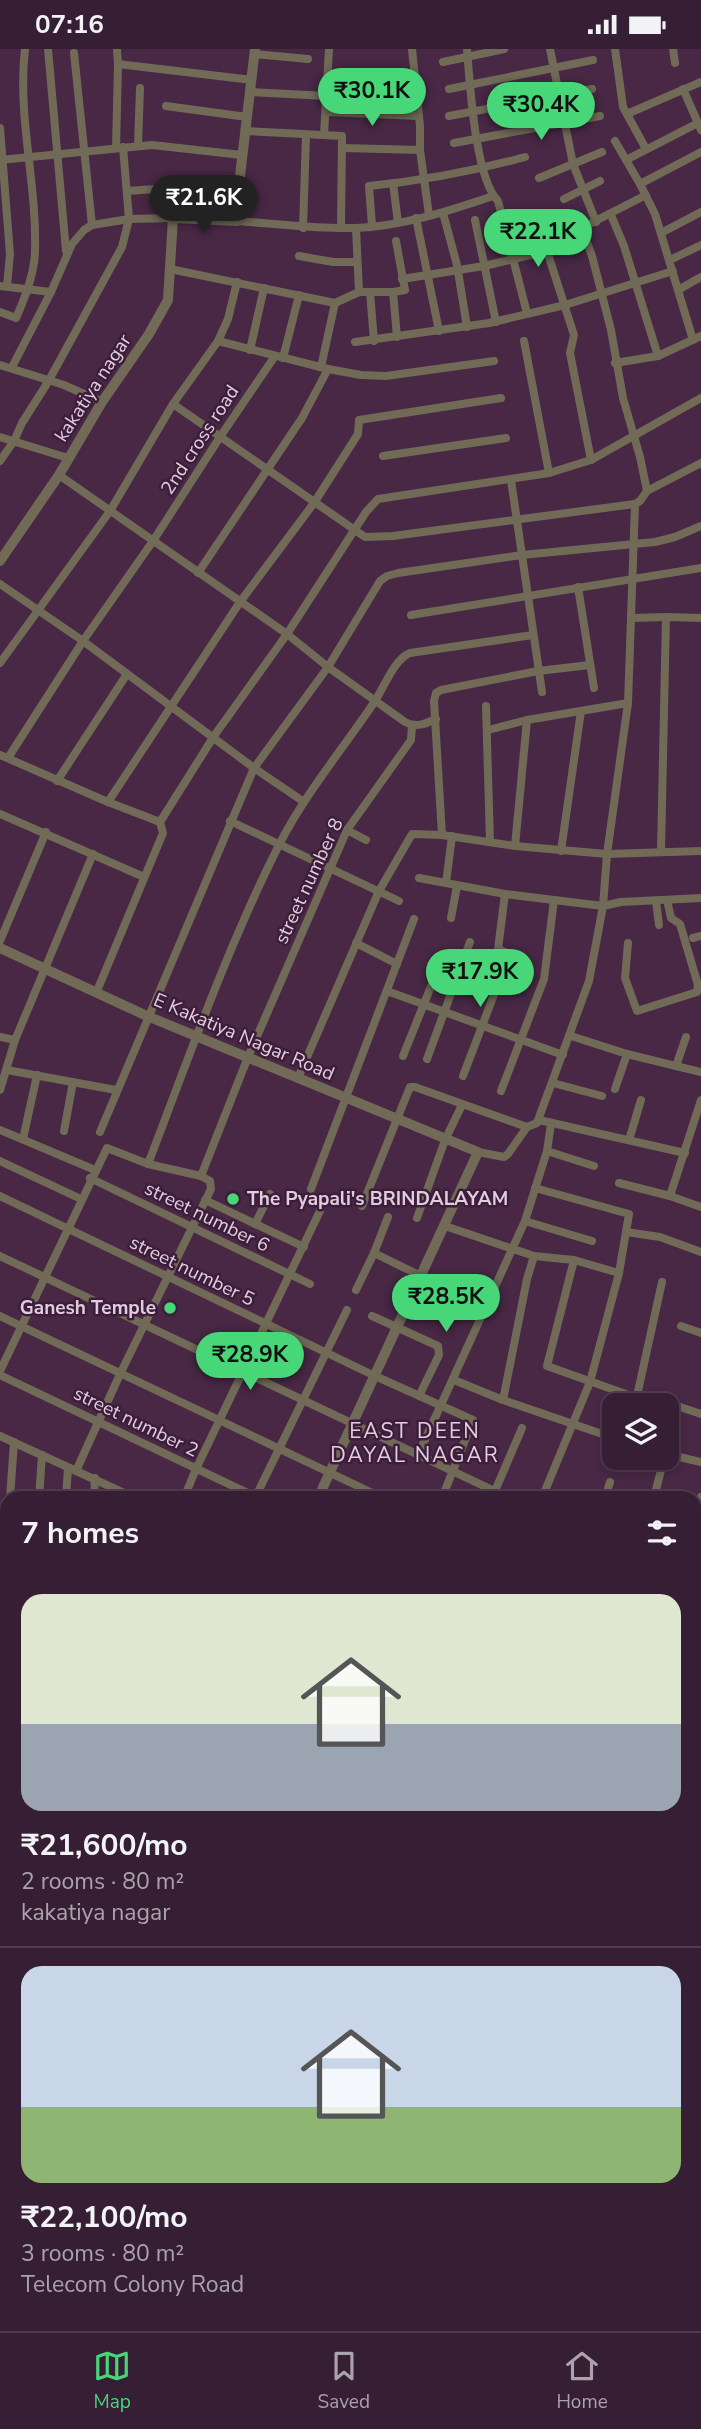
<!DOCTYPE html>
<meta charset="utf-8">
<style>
body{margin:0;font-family:"Nunito Sans",sans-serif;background:#3d273c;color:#f1f3f6;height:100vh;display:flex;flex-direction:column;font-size:26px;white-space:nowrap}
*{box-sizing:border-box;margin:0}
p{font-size:23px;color:#aaa2ac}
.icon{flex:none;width:38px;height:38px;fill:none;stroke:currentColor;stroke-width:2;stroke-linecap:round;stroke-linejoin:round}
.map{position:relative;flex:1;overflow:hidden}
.sheet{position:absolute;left:0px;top:1442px;width:702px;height:840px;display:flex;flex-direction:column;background:#361e34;border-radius:21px 21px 0 0;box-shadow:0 4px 10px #0003,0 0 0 2px #503c4f}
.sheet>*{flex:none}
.buttons{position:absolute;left:602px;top:1344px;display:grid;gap:14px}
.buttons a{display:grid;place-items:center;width:77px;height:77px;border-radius:14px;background:#361e34;box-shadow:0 4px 10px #0003,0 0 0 2px #503c4f;font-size:35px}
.price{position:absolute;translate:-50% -60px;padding:0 16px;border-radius:24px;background:#47d779;color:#111;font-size:23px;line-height:46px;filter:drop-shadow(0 2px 4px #0008)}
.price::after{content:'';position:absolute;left:50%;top:42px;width:21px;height:16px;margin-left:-10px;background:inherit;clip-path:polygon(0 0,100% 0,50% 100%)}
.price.selected{background:#222;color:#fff}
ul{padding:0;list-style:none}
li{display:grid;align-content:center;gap:14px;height:371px;padding:0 21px}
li+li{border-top:2px solid #503c4f}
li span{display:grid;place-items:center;height:217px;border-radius:21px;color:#555}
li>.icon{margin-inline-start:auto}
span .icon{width:126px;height:126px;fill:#fffc;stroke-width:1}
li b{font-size:30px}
h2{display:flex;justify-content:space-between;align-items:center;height:84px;padding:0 21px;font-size:30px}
.status{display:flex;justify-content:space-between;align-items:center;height:49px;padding:0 35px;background:#361e34;direction:ltr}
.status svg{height:19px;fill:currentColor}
.menu{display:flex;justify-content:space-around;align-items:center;height:98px;border-top:2px solid #503c4f;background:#361e34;font-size:19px;color:#aaa2ac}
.menu a{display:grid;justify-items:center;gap:4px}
.menu .selected{color:#47d779}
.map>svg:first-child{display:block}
</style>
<div class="status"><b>07:16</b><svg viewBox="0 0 49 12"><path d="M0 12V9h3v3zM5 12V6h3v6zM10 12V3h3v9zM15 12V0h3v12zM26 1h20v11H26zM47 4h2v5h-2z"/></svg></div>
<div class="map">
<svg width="701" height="2282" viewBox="0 0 701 2282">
<rect width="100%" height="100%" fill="#482845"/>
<path fill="#873a80" d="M609,2275H665L663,2282H605Z"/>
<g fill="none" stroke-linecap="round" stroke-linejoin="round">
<g stroke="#706a57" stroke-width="8">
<path d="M48,0L66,202"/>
<path d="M412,0L420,77V101L429,166"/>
<path d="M467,0C470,35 475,129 498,152L527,264"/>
<path d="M550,0L573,115L596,173"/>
<path d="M615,0L623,58L646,100"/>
<path d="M673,0L675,14"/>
<path d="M74,4L92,176"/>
<path d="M254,5L308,10"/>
<path d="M443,13L504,0"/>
<path d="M118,15L252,31"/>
<path d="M328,26L415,30"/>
<path d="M449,40L593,11"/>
<path d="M683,40L701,81"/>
<path d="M250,43L327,47"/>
<path d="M166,57L247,68"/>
<path d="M326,63L419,67"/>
<path d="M627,65L701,33"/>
<path d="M449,67L592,40"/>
<path d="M0,79L10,205L7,237"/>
<path d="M245,82L342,87L341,178"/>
<path d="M324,85L329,0"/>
<path d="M615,92L640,135L655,165L693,291"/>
<path d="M454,94L600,67"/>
<path d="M138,97L140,39"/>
<path d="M116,99L118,15L117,0"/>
<path d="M343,99L420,101"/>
<path d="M0,111L152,96L242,106"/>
<path d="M626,111L698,74"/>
<path d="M539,129L602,103"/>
<path d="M393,134L398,174"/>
<path d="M640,135L701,103"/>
<path d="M181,139L238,144"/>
<path d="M127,142L156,140"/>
<path d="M564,150L600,132"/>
<path d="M443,164L457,216L467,278"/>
<path d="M611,166L624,197L658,307"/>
<path d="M416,169L439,282"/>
<path d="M475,171L496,273"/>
<path d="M237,172C277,175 316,180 356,179C403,177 449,162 493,147"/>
<path d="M372,177L369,137C422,132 474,122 525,108"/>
<path d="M543,177L547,202L574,286L570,304L591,411"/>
<path d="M303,179L306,86"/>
<path d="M356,179L359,243"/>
<path d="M661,184L701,163"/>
<path d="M564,188L646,146"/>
<path d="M299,207L333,213H357"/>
<path d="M670,211L701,196"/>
<path d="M170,220L335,254L359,243H393L397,288"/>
<path d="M402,230L484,217L547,202"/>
<path d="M0,237L51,243"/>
<path d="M678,241L701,228"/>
<path d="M370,243L374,292"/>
<path d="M393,243L405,241L396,192"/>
<path d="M0,263L16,269C25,249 35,224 35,201C37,134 17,67 25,0"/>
<path d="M218,292L328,320L361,326L386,327L494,312"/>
<path d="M524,292L549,424"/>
<path d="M355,293L489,274L565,256L673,222"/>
<path d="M250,301L264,239"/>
<path d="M283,309L299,246"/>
<path d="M615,314L658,307L701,287"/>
<path d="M0,316L64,336L102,353"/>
<path d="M12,318L51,243L72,195L84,181L92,176L129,170L173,169"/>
<path d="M321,318L335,254"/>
<path d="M173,355L365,488L393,487L635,455L640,452L647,442L640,408L623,349L611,281L592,207L582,180"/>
<path d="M0,388L68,409"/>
<path d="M383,407L506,389"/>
<path d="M0,412L14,392L22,374L48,333L122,198L129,170L123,98"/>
<path d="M59,426L287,585L328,618L405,673C416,679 425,675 436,670"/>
<path d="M511,431L542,643"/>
<path d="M647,442L701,414"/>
<path d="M198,524L302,369L328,320"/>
<path d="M0,535L83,592L254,719L304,753"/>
<path d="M578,538L594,639"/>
<path d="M411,566L701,519"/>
<path d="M631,569L666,568"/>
<path d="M0,614L110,462L173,355L218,292L228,270L237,233"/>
<path d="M486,657L490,793"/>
<path d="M488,681L527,671L628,654"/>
<path d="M0,706L108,753L160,773"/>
<path d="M8,709L83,592L153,492L220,388L275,307"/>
<path d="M57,732L127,625"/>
<path d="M108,753L240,553L314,454L358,385L359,371L501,349"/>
<path d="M0,765L144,828"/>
<path d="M230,772L399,852"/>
<path d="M347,781L366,791"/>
<path d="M442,786L434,652L436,644L441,641L538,622L590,616"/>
<path d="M515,797L527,671"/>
<path d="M561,802L581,662"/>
<path d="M661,802L666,568L701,569"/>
<path d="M419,829L505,845L603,857L621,853L701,849"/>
<path d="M446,834L452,787"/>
<path d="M505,845L498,900L519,909"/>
<path d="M656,852L659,876"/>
<path d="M451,869L457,837"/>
<path d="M693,889L701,887"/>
<path d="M0,892L46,783"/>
<path d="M356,894L397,915"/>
<path d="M628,894L625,929L637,962L697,943L698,936L680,875L671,869L667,851"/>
<path d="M97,942L163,784L160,773L214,687L287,585L366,463L378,450L549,424L591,411L701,349"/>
<path d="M387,942L563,1006"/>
<path d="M571,987L627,1005L701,1023"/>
<path d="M0,988L15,991"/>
<path d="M403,1007L444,905"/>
<path d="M427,1010L470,893"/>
<path d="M676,1017L686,988"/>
<path d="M7,1021L116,1041"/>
<path d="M463,1027L506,914"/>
<path d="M298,1029L379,842L412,785L442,786L515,797L607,805L701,802"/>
<path d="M553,1034L602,1047"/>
<path d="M615,1040L627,1005"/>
<path d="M0,1041L15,991L93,805"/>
<path d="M501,1042L544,930L554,851"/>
<path d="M539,1071L685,1104"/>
<path d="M0,1081L95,1121"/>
<path d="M64,1082L73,1033"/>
<path d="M100,1083L254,719L328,618L380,532L387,527L398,524L522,506L655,493L675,488L701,477"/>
<path d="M23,1090L37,1026"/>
<path d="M629,1091L641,1051"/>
<path d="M547,1102L594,1117"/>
<path d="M478,1103L504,1108L508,1105L527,1078L537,1074L589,932L603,857L607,805L628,654L635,455"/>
<path d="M0,1112L81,1150"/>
<path d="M148,1115C189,1008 227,899 279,796C305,745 342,701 373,655C384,640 393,611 410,604L533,586"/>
<path d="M201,1127L248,1008L347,781L411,691L412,677"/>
<path d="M90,1129L310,1235"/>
<path d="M619,1134L670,1147L701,1158"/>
<path d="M535,1139L629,1165L619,1224L590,1333L542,1449"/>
<path d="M311,1140L414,870"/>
<path d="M0,1147L375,1327L473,1371L442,1449"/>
<path d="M670,1147L701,1051"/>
<path d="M205,1151L304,1198"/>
<path d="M362,1157L410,1038H415L527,1078"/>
<path d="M388,1168L374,1204L464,1248"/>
<path d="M417,1169L445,1091L462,1056"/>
<path d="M525,1172L592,1192"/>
<path d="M255,1175L270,1145"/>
<path d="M445,1177L534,1207L574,1211L619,1224"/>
<path d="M626,1183L660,1188L701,1203"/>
<path d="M0,1207L509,1449"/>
<path d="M574,1211L547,1317L637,1349"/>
<path d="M356,1241L374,1204"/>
<path d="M0,1267L383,1449"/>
<path d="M372,1267L438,1297L439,1306L419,1347"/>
<path d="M681,1277L701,1284"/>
<path d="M0,1322L107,1099L148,1115L201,1127L210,1132L211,1140L121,1323L76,1422"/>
<path d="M0,1326L258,1449"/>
<path d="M454,1331L503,1351L614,1389"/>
<path d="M503,1351L527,1230L534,1207"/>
<path d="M668,1354L701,1365"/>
<path d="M635,1356L662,1233"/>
<path d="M0,1387L135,1449"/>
<path d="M667,1405L701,1413"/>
<path d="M418,1406L525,1172L547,1102L551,1075"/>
<path d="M495,1442L522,1379"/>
<path d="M10,1449L14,1393"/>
<path d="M39,1449L42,1406"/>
<path d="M66,1449L68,1419"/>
<path d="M94,1449L95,1429"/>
<path d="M184,1449L196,1420L320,1162"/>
<path d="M255,1449L347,1261"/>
<path d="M605,1449L610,1433"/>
<path d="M654,1449L664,1409"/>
<path d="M695,1488L701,1448"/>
<path d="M695,1510L701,1512"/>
<path d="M0,1586L7,1488"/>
<path d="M695,1678H701"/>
<path d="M0,1705L7,1706"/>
<path d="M695,1783H701"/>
<path d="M0,1814L7,1759"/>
<path d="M695,1891L701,1870"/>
<path d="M7,1926L1,1935L7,1938"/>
<path d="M0,1995L7,1997"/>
<path d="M0,2049L7,2030"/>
<path d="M695,2052L701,2031"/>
<path d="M0,2058L7,2062"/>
<path d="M695,2098L701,2100"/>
<path d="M695,2139L701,2141"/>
<path d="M0,2188L7,2172"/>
<path d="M695,2220L701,2223"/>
<path d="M695,2255L701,2257"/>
<path d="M89,2275L102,2282"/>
<path d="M343,2275L366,2282"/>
<path d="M493,2275L513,2282"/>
<path d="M0,2277L2,2278"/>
<path d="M121,2282L124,2275"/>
<path d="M332,2282L334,2275"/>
<path d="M419,2282L421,2275"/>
<path d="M587,2282L590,2275"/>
<path d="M697,2282L701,2275"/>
</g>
<g stroke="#706a57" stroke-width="10">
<path d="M0,512L59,426L102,353L149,285L168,251L173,169L237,172L238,144L255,0"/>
<path d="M0,899L147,967L478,1103L318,1449"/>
<path d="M0,1584L7,1585"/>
<path d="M695,1586L701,1584"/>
<path d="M695,1996L701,1998"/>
<path d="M0,2162L7,2164"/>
</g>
</g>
<g fill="#47d779" stroke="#3d1e3a" stroke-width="2.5">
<circle cx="233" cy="1150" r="7"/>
<circle cx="170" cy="1259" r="7"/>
</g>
<g text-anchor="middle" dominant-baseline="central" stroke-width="5" stroke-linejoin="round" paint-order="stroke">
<g font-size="19" fill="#e2cddf" stroke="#3d1e3a">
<text transform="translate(93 339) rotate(-57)">kakatiya nagar</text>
<text transform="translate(200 391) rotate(-57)">2nd cross road</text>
<text transform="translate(309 832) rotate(-65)">street number 8</text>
<text transform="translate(244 988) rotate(23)">E Kakatiya Nagar Road</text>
<text transform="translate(207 1168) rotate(26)">street number 6</text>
<text transform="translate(192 1222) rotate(26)">street number 5</text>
<text transform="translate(136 1373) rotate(26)">street number 2</text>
</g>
<g font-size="19" font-weight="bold" fill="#e2cddf" stroke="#3d1e3a" text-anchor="start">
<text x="247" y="1150">The Pyapali's BRINDALAYAM</text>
<text x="156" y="1259" text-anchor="end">Ganesh Temple</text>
</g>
<g font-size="21" letter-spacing="2" fill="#e2cddf" stroke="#3d1e3a">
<text x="415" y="1382">EAST DEEN<tspan x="415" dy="24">DAYAL NAGAR</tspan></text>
</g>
</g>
</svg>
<div class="buttons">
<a><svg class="icon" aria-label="layers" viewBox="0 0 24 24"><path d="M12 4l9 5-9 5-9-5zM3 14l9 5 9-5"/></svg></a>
</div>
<b class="price" style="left:372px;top:79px">₹30.1K</b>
<b class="price" style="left:541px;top:93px">₹30.4K</b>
<b class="price selected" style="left:204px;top:186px">₹21.6K</b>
<b class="price" style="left:538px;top:220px">₹22.1K</b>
<b class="price" style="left:480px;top:960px">₹17.9K</b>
<b class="price" style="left:446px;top:1285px">₹28.5K</b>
<b class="price" style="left:250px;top:1343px">₹28.9K</b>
<section class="sheet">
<h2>7 homes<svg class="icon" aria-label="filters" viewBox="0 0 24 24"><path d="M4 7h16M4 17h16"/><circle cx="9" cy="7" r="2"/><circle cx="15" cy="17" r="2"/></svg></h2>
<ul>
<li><span style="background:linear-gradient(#dfe7d0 60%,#9aa5b1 0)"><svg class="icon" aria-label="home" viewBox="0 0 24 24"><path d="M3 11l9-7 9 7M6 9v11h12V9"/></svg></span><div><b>₹21,600/mo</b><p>2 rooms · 80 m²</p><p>kakatiya nagar</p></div></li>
<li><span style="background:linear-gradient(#c9d6e8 65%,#8fb573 0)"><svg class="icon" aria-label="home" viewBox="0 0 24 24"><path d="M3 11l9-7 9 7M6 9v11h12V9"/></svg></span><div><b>₹22,100/mo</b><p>3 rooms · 80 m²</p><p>Telecom Colony Road</p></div></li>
</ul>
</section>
</div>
<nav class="menu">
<a class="selected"><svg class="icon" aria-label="map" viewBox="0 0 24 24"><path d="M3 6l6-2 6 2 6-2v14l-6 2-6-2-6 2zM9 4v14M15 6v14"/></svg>Map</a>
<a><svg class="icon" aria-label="saved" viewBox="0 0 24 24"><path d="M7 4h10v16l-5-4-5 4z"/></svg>Saved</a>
<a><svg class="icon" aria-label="home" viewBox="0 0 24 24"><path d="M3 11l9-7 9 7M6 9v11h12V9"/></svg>Home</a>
</nav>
